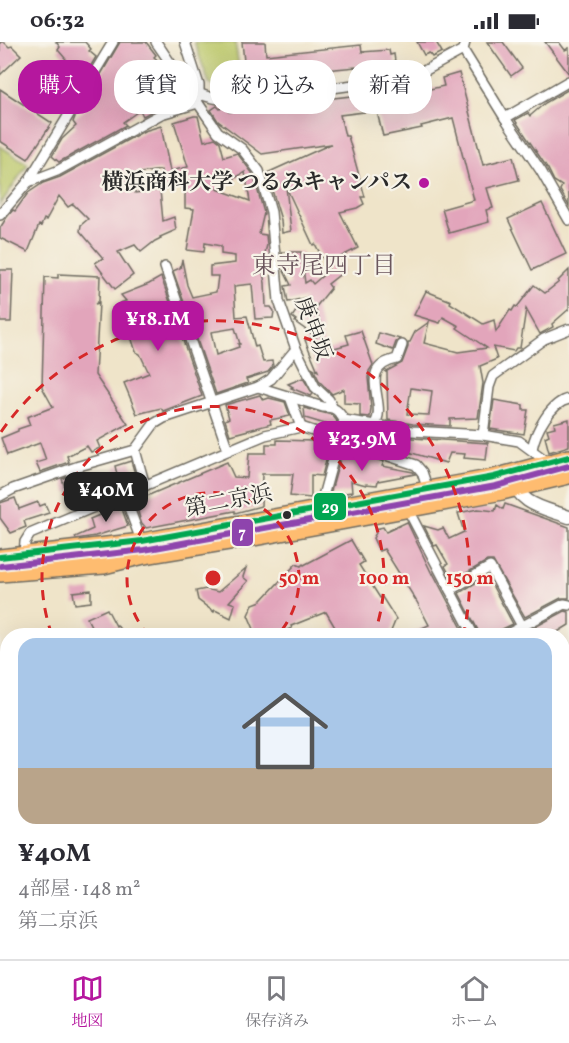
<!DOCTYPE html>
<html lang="ja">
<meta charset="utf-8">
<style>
body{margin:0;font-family:Vollkorn,"Noto Serif JP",serif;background:#f7f7f7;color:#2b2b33;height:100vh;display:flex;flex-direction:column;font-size:22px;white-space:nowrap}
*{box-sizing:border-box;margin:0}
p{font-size:20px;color:#7c7c81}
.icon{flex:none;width:33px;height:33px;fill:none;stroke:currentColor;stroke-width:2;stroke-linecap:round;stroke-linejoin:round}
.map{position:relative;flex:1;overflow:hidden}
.sheet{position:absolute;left:0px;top:586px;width:570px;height:332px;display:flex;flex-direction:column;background:#fff;border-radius:24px 24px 0 0;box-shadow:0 6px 24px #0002}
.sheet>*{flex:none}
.guide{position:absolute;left:18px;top:18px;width:534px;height:54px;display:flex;gap:12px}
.price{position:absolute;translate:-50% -51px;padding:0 14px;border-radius:12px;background:#b5179e;color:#fff;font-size:20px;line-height:39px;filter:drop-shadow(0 2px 3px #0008)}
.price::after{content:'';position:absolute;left:50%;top:36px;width:18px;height:14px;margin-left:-9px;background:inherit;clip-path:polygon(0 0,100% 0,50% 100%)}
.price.on{background:#222;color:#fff}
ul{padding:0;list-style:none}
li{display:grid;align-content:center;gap:12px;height:318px;padding:0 18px}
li+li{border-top:2px solid #e1e1e2}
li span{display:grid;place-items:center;height:186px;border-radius:18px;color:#555}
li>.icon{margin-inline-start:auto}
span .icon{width:108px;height:108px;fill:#fffc;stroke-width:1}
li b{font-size:26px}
.chip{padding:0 21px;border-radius:24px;background:#fff;box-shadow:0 6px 24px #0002;font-size:21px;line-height:54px}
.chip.on{background:#b5179e;color:#fff}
.status{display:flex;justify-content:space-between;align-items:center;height:42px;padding:0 30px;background:#fff;direction:ltr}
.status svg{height:16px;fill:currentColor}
.menu{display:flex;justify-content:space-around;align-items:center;height:84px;border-top:2px solid #e1e1e2;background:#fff;font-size:16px;color:#7c7c81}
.menu a{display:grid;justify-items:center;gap:3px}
.menu .on{color:#b5179e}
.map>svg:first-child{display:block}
</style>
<div class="status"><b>06:32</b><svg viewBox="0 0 49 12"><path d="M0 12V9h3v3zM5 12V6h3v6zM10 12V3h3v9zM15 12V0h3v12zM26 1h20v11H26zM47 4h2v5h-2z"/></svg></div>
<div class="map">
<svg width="569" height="917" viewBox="0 0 569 917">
<rect width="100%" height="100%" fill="#f7f3e8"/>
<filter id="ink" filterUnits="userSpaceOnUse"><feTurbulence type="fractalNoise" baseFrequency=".0167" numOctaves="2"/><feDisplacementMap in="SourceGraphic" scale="12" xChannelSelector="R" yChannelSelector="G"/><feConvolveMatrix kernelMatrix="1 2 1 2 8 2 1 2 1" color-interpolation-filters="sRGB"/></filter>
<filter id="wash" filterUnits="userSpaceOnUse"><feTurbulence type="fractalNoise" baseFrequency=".008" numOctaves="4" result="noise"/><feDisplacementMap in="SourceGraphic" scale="24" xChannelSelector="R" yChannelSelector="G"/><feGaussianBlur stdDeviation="1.35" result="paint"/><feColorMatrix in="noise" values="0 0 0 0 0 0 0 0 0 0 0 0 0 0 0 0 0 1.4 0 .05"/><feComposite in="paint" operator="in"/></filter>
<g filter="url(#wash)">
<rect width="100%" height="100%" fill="#efe4c9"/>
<g fill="#bbc769" stroke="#73794a" stroke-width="1.5">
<path d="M194,0H235L243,50L218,48L209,41Z"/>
<path d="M0,104L28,122L0,163Z"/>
</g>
<g id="blocks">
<g fill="#e2a5bb" fill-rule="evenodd">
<path d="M0,0H4L9,5L12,4L21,13L0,33Z"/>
<path d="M56,0H85L91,7L89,9L96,15L83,37L58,8L60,5Z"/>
<path d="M120,0H146L156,13L154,15L162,22L160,23L179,48L182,47L190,56L161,65L158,60H157L158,66L143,74L140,68L123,80L126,83L59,120L52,114L62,97L76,84L73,80L75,75L90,64L87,56Z"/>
<path d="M242,0H265L266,13L361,3L362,10L389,8L390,13L394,12L396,27L357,33L356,25L282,32V36H270L272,44L247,47Z"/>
<path d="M417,0H436L442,10L432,15L429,11L424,13Z"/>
<path d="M487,0H503L522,26L511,34Z"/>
<path d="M545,0H559L565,8L569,6V32Z"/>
<path d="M56,28L82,38L78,45L72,37L66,57L64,56L60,64L44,58L52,47Z"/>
<path d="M459,31L483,123L513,115L519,138L487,146L493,166L486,168L489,180L449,191L442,167L474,158L453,76L421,84L422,86L383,94L375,62L395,57L394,55L444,44L442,36Z"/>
<path d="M0,47L52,81L28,117L0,99Z"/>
<path d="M569,47V164L560,148L562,144L554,139L548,127L515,78L528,71L530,74L545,61Z"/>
<path d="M370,52L372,69L340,73L345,94H348L365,155H361L364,162L357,166L340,170L358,206L336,217L343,230L328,242L331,246L315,266L323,289L319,290L327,308L349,302L346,293L361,289L373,323L369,329L368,336L371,366L370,375L360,374V362L344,361V347L332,352L320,340L313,326L318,329L305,298L316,295L295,280L296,278L292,275L305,256L288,260L285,244L291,243L284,229L282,210H301L305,241L310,238L313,242L329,228L315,202L313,203L286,145L291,189L282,191L281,178L267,131L331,102L262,112L218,79L211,68L217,64L220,67L224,64L229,70L294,61L307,70L306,59Z"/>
<path d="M194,74H198L204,99L215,96L220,100L224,115L237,111L253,132L264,171L259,192L266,193L267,203L264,215H260L265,241L266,265H271L274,269L273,276L255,277L252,242L234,244L236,275L247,274L255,305L258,304L263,320L272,319L273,324L268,330L246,337L248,341L216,352L173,229L180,226L182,218L187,243L192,255L216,250L218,234H210V224L235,221V214L221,212V204L205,201L204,210L187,208L194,167L185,166V143L163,147L161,128L133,132L135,151L160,148L163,179L174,175L176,188L160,195L161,196L155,199L141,210L135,203L118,210L133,233L115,247L95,221L103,216L80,189L81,183L88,177L73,162L68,165L59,154L46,178L44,177L41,184L39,183L28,210L0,196V186L7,175L13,168L15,169L28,151L43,141L60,135L144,89L161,84L170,129L188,125L174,80ZM245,130L250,159L217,147ZM235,286L240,302H238L239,305L216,313L211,290Z"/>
<path d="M542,161L566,212L532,228L508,177Z"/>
<path d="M0,228H13L11,280H0Z"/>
<path d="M569,228V267L552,282L553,285L540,292L526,267L520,306H516L514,309L493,305L497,317L480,324L483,341L478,376L450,377V384L413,382L388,378L387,330H385L402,321L408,305V300H410L415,290L429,280L424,301L458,310L487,306L457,286L459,284L443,275L440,281L414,273L426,249L451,259L450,261L483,282L494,278L496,290L510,268L512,269L515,264L517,265L534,243L545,251L559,240L558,239ZM411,346L432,349L429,373L407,372Z"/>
<path d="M58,232L100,234L99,259L95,262L99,261L95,333L128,382L97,399L100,406L91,410L87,404L67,414L69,420L40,430L36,421L46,418L40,401L7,413L1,396L18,389V387L30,383L27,375L53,365L42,345L45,235L58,236Z"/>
<path d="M161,235L174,271L159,275L165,292L179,287L202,354L163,369L161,366L137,372L124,341L149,331L140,312L136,310L120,261L126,259L121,253L149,242Z"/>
<path d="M379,291L400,297L396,300L393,308L376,302Z"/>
<path d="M303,336L313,352L311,354L291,346L293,345L288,342Z"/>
<path d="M260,353L263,358L269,356L285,360L290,374L270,378L271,382L230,393L225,378L229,376L225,363Z"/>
<path d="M494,358L523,363V368H528L524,392L490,387Z"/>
<path d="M304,366L332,373L337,379L335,385L305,376Z"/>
<path d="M569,377V404L549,410L545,395L549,393L547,387L555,385L554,381Z"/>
<path d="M388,392L412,396L488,401L486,418L464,416L465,412L450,411L446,421L388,404Z"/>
<path d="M277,398L313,399V400L330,402L322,434L311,433V456L290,454L293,432H262L261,464L235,471V469L146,486L141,480L135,459L227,420L234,435L247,436L249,411H266V402H277Z"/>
<path d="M343,406L384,420L382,424L413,430L415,432L378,439L377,443L366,442V443L351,439L352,450L330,453Z"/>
<path d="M131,419L136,435L119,441L115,424Z"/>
<path d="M74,433L75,435L79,434L83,446L67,451L62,437Z"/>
<path d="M15,456L19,467L38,460L40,464L45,462L49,471L24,479L26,485L11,491L0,476V461Z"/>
<path d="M505,462L569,485V556H561L525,575L493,519H487L453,539L445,524L448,522L437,503L434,504L424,484L438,488L443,486L449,497L464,490L458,471L478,467L495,469L497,463L503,467Z"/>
<path d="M121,464L128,484L95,494L76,497L75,495L93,487L90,477Z"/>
<path d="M407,480L432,532L433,531L466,594H404L429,583L417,560L384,507L379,509L373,496L376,491L375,487L383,485L386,490Z"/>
<path d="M351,498L364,520L359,523L380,556L382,555L396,577L389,594H340L326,570L291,584L292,586L287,588L289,594H257L248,573L253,562L261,559L296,522L301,524L303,522L304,523Z"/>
<path d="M246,526L243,535L248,539L229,560L235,562L231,576L215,568L214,570L198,558L196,549L206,547L218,550Z"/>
<path d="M487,534L513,582L500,588L497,594H481L459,551Z"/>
<path d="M91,548V560L75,562L73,550Z"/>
<path d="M107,567L116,584L117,583L124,594H96L87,576Z"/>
<path d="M565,569L569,570V583L551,594H518Z"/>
</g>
</g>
</g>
<g filter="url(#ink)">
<use href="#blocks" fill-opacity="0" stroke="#706c62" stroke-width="1.5"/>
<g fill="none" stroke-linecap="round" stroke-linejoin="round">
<defs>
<g id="minor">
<path d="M156,0C164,11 183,42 193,48C208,58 227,58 244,58L390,38L426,28L463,8"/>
<path d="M185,0L199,43V55"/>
<path d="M465,0L463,8L505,76L541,129L569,178"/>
<path d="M198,61L218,90L242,107L259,129L271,170L279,259L296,307L315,345L329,358L332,365"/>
<path d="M505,76L569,39"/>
<path d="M28,140L57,129L161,72L198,61"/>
<path d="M0,173L28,140L113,0"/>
<path d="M165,225L228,408"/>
<path d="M258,345L271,337L296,307"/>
<path d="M290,355L301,385"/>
<path d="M344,378L412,389L483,393L519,399L549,421"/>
<path d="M374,383C390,362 354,326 397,317L402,303"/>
<path d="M483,393L489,345L493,334L544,297L569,287"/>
<path d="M532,407C535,390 551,360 569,357"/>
<path d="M145,444L135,408L154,382L164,376L258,345L323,365C335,365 338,368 344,378L320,465"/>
<path d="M124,452L143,504"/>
<path d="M0,454L13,447L79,424L135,408"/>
<path d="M407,466L474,594"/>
<path d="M24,513L25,500L30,492L265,393L301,385L416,423L422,430L428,448"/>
<path d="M450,548L490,525L522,584"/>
<path d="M504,594L564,562L569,563"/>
<path d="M562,656L569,648"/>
<path d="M562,701L569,706"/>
<path d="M0,706L8,700"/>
<path d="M0,755L8,750"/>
<path d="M128,910L131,917"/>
<path d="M259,910L260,917"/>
<path d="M534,917L545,910"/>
</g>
<path id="tertiary" d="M508,432C522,464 538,464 569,475"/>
<g id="trunk">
<path d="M0,515L142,499L494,435L569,415"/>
<path d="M0,532L104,524L144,514L253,496L502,450L569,434"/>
</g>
</defs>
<use href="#minor" stroke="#706c62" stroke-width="12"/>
<use href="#tertiary" stroke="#706c62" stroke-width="15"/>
<use href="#trunk" stroke="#706c62" stroke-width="18"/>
<use href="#minor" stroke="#fff" stroke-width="9"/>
<use href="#tertiary" stroke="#fff" stroke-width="12"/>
<use href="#trunk" stroke="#febc70" stroke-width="15"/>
<defs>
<path id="bus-1" d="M0,515L142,499L494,435L569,415"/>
<path id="bus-2" d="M1,524L144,508L496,444L569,424"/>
</defs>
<use href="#bus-1" stroke="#f7f3e8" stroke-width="10"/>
<use href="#bus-2" stroke="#f7f3e8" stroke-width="10"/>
<use href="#bus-1" stroke="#00a651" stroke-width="6"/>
<use href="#bus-2" stroke="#8e44ad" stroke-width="6"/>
</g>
</g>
<g fill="none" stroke="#d62828" stroke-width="3" stroke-dasharray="10 8">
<path d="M149 594A86 86 0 1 1 277 594"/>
<path d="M52 593A171 171 0 1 1 374 593"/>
<path d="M1 390A257 257 0 0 1 463 594"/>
</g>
<circle fill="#b5179e" stroke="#f7f3e8" stroke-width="2" cx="424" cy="141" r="6"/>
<circle fill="#2b2b2b" stroke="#f7f3e8" stroke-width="2" cx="287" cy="473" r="5"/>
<g text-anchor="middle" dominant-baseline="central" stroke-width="4.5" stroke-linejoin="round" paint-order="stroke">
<g font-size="22" font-weight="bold" fill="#2b2b2b" stroke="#f7f3e8" text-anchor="end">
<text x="412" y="141">横浜商科大学 つるみキャンパス</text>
</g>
<g font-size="22" fill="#2b2b2b" stroke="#f7f3e8">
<text transform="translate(312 287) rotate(69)">庚申坂</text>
<text transform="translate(229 460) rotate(-11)">第二京浜</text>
</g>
<g font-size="24" fill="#6b565d" stroke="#f7f3e8">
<text x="324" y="225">東寺尾四丁目</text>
</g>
</g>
<circle cx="213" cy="536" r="9" fill="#d62828" stroke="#f7f3e8" stroke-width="3"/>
<g font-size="18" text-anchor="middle" font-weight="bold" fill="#d62828" stroke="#f7f3e8" stroke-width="4.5" stroke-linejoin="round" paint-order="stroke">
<text x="299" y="542">50 m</text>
<text x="384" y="542">100 m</text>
<text x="470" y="542">150 m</text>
</g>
<g stroke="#f7f3e8" stroke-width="2">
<rect x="313" y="450" width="34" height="29" rx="6" fill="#00a651"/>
<rect x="231" y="476" width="23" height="29" rx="6" fill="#8e44ad"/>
</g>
<g font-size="16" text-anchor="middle" font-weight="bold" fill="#fff">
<text x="330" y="471">29</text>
<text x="242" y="496">7</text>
</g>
</svg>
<b class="price" style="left:158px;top:310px">¥18.1M</b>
<b class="price" style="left:362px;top:430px">¥23.9M</b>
<b class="price on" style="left:106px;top:481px">¥40M</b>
<div class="guide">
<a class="chip on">購入</a>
<a class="chip">賃貸</a>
<a class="chip">絞り込み</a>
<a class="chip">新着</a>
</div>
<section class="sheet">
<ul>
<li><span style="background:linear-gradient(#a9c7e8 70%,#b9a48a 0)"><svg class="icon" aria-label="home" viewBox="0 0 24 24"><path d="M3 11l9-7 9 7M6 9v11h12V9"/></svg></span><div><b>¥40M</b><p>4部屋 · 148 m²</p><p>第二京浜</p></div></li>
</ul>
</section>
</div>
<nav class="menu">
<a class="on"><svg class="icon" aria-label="map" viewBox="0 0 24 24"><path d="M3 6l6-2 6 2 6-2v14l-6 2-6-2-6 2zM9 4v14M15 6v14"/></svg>地図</a>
<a><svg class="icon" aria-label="saved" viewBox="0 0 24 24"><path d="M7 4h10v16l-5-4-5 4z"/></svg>保存済み</a>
<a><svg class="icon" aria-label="home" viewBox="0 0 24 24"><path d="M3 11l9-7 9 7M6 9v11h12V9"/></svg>ホーム</a>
</nav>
